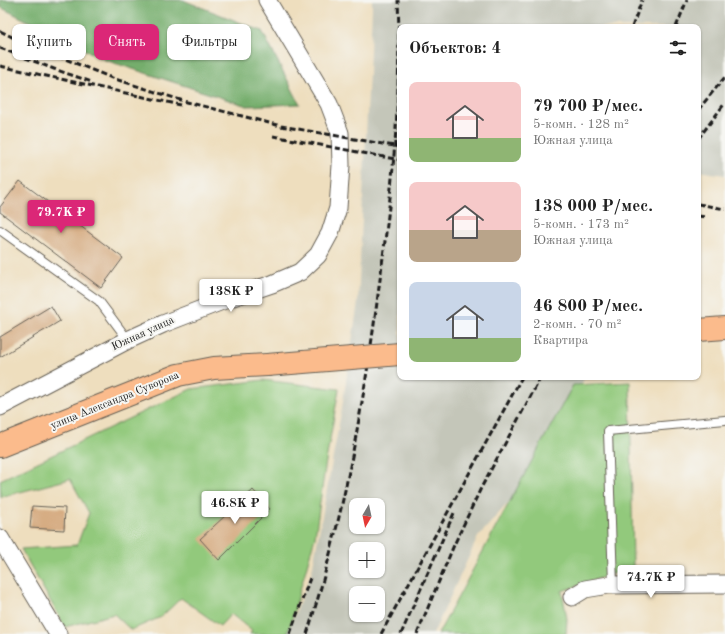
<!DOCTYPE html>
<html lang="ru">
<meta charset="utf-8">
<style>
body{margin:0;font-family:"Old Standard TT",serif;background:#f6f6f6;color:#222;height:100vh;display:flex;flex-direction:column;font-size:15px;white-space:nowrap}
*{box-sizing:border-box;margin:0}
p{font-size:13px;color:#767676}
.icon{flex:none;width:22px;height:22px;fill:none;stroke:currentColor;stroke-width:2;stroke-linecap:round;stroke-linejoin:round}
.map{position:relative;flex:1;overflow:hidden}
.panel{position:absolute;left:397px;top:24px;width:304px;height:356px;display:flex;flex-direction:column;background:#fff;border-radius:8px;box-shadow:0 1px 3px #0004}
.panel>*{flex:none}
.top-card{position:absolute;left:12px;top:24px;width:325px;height:36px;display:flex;gap:8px}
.needle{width:26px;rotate:189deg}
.tools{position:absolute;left:349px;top:498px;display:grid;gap:8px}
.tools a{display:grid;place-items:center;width:36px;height:36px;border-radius:8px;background:#fff;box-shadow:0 1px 3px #0004;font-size:20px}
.price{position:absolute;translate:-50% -34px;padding:0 9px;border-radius:4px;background:#fff;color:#222;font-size:13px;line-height:26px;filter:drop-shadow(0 1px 2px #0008)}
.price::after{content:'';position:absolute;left:50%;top:24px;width:12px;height:9px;margin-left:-6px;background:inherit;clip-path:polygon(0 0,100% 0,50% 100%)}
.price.current{background:#db2777;color:#fff}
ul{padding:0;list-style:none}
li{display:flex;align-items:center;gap:12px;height:100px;padding:0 12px}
li span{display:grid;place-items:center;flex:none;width:112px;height:80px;border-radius:8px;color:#555}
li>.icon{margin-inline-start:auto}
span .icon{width:48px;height:48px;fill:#fffc;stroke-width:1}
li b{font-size:17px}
h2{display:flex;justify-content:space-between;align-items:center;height:48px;padding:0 12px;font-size:17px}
.pill{padding:0 14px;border-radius:8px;background:#fff;box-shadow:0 1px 3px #0004;font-size:14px;line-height:36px}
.pill.current{background:#db2777;color:#fff}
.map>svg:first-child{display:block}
</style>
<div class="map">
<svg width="725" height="634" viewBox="0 0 725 634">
<rect width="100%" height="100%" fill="#f6f6f2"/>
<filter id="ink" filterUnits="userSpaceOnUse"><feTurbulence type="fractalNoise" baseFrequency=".025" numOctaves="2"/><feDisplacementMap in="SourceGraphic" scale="8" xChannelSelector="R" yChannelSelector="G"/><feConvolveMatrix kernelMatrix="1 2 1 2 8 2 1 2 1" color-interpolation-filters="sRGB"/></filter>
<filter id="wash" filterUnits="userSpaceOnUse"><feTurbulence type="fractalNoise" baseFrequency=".012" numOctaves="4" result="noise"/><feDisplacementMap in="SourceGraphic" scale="16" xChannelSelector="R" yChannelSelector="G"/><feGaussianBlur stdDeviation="0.9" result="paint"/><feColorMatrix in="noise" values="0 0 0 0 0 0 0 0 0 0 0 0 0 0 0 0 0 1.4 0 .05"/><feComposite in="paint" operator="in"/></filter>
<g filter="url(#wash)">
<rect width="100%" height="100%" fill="#eedebe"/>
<path fill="#c4c6b9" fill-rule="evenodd" d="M372,0H725V175L698,171V27H400V377H585L538,469L478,537L433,634H287L312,571L342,408L358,302L372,9ZM356,505H378V527H356ZM356,549H378V571H356ZM356,593H378V615H356Z"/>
<g fill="#92c97c" stroke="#57724c">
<path d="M263,380L339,389L326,461L315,537L291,622L287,634H250L252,631L231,614L220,626L181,598L161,617L131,630L114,614L65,627L21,549L77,545L89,513L70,479L1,497L0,480L191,389Z"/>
<path d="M630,382L633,567L562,591L567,619L566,634H438L573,385Z"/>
</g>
<path fill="#75ad6c" stroke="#486444" d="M0,0H183L262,31L300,104L247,106L105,60L0,7Z"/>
<g id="blocks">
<g fill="#d6ac82">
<path d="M20,181L123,258L101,288L0,212V207Z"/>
<path d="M51,306L60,321L0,357V337Z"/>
<path d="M253,490L270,509L219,560L200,539Z"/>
<path d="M32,506L65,508L64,530L30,528Z"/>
</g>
</g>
</g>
<g filter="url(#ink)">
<use href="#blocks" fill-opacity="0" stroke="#666055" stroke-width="1"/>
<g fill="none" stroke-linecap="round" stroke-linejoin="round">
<defs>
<g id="service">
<path d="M0,230L99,301L128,340"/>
<path d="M613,584L608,431L725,420"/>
</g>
<g id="minor">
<path d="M0,407L128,340L163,324L230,298L272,284L300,272L318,255L330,233L338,208L341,165L340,133L329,104L267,0"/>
<path d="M0,538L58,634"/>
<path d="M572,597L585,589L609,585L725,584"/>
</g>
<g id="primary">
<path d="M698,330L725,328"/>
<path d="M0,446L178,375L214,368L267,365"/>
</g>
</defs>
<use href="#service" stroke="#666055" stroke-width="10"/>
<use href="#minor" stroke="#666055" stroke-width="19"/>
<use href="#primary" stroke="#666055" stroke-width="24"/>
<use href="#service" stroke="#fff" stroke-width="8"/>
<use href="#minor" stroke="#fff" stroke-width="17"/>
<use href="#primary" stroke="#fbbb8c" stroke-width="22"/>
<g stroke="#1c1c1c" stroke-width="3" stroke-dasharray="6 3" stroke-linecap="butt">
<path d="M632,27L642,0"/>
<path d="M676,27L687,0"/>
<path d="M0,31L16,39L112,78L187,102L281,126L400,147"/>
<path d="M0,48L54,69L92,82"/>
<path d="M0,66L181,105"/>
<path d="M698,110L725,77"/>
<path d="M273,136L400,160"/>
<path d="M698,139L725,103"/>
<path d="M698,204L725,209"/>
<path d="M698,216L706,217"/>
<path d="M290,634L310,578"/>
<path d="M307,634C343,521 364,404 379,287C392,192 402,96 398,0"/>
<path d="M381,634L522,377"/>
<path d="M401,634L454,513"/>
<path d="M417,634L454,545L481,488L541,377"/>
</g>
<defs>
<path id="primary-bridge" d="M267,365L400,354"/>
</defs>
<use href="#primary-bridge" stroke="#666055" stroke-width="24" stroke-linecap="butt"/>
<use href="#primary-bridge" stroke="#fbbb8c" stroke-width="22"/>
</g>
</g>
<g text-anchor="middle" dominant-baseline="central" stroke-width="4" stroke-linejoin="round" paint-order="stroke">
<g font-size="11" fill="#1c1c1c" stroke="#f6f6f2">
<text transform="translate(143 334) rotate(-25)">Южная улица</text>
<text transform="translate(115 401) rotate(-22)">улица Александра Суворова</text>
</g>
</g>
</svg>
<div class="tools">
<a><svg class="needle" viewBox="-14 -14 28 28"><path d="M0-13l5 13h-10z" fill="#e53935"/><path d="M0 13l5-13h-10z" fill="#767676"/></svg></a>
<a>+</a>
<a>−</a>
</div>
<b class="price current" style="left:61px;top:234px">79.7K ₽</b>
<b class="price" style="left:231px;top:313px">138K ₽</b>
<b class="price" style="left:235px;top:525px">46.8K ₽</b>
<b class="price" style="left:651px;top:599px">74.7K ₽</b>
<div class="top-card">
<a class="pill">Купить</a>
<a class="pill current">Снять</a>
<a class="pill">Фильтры</a>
</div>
<section class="panel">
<h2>Объектов: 4<svg class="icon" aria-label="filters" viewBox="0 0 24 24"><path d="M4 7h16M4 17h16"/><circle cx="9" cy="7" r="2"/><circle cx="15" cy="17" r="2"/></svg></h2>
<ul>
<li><span style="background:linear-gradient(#f6c9c9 70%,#8fb573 0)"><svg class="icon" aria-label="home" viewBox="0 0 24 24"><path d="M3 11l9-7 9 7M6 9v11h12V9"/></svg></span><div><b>79 700 ₽/мес.</b><p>5-комн. · 128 m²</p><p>Южная улица</p></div></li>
<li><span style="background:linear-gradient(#f6c9c9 60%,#b9a48a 0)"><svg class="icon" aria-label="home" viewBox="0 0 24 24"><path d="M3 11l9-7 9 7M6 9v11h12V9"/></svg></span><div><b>138 000 ₽/мес.</b><p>5-комн. · 173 m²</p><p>Южная улица</p></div></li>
<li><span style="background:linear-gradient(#c9d6e8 70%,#8fb573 0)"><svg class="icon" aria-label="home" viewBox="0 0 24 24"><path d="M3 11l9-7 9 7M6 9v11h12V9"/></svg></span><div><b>46 800 ₽/мес.</b><p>2-комн. · 70 m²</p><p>Квартира</p></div></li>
</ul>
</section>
</div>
